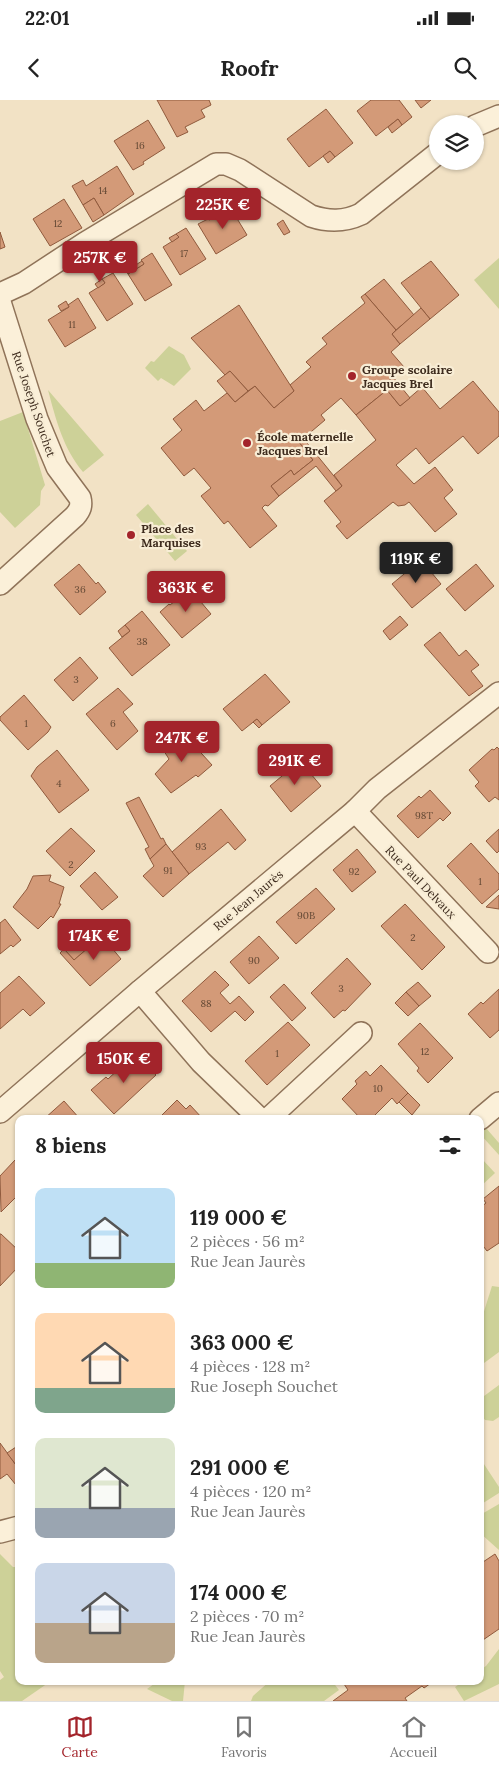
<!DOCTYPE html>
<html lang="fr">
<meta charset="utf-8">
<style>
body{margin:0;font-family:Lora,serif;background:#f6f6f6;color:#222;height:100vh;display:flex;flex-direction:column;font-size:19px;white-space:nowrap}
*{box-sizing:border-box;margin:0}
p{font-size:16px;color:#767676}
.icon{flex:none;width:28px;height:28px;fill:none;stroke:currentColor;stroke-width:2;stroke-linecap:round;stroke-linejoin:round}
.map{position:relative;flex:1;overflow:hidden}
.panel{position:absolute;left:15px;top:1015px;width:469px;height:570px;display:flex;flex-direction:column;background:#fff;border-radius:10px;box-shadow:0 1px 4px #0004}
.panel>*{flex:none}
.tools{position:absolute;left:429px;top:15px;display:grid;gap:10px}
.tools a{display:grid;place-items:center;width:55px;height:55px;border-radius:50%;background:#fff;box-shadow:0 1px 4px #0004;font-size:25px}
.price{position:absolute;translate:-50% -42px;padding:0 11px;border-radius:5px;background:#a3242b;color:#fff;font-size:16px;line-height:32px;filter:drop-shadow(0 1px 2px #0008)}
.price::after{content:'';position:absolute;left:50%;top:30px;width:15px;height:11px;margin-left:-8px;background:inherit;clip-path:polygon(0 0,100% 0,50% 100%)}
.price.selected{background:#222;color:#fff}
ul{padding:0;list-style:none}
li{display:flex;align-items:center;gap:15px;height:125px;padding:0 20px}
li span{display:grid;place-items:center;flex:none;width:140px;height:100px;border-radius:10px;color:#555}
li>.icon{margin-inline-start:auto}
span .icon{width:60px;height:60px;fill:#fffc;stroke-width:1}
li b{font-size:21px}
h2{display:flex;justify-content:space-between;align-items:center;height:60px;padding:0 20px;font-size:21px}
.status{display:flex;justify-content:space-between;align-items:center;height:35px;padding:0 25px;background:#fff;direction:ltr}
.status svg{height:14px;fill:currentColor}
header{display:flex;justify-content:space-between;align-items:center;height:65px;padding:0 20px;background:#fff;font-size:22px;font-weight:700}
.dock{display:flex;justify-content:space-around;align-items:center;height:70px;border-top:1px solid #e0e0e0;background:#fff;font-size:14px;color:#767676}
.dock a{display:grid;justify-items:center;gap:2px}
.dock .selected{color:#a3242b}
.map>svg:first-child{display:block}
</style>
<div class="status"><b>22:01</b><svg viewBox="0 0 49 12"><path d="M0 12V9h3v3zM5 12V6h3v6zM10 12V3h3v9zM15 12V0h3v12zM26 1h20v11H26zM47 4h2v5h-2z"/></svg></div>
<header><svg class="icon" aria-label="back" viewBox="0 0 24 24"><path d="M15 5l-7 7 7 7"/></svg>Roofr<svg class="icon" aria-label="search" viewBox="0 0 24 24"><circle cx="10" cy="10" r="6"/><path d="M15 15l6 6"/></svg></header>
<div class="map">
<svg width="499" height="1601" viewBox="0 0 499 1601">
<rect width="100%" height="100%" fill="#f2e2c5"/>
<g fill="#cdd198">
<path d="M499,158V209L474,180Z"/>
<path d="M169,246L184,255L191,269L174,286L161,278L158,281L145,268L151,261L154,262Z"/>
<path d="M48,290L104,355L83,372C63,348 56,320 48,290Z"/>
<path d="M23,312L45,385L41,391L40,405L15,428L0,412V321Z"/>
<path d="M148,404L187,451L175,461L136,415Z"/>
<path d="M486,1028L499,1043V1055L480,1034Z"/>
<path d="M482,1059L495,1073L480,1087V1061Z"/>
<path d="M492,1186L499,1187V1252L480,1266V1224Z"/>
<path d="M499,1285V1317L493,1321L485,1320L480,1314V1299Z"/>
<path d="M480,1358L499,1387V1393L480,1405Z"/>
<path d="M499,1404V1450L480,1433V1415Z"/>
<path d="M0,1454L13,1467H19V1581H51L22,1601H0V1580L4,1577L0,1571Z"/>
<path d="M499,1549V1584L464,1601L455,1587L464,1581H480V1570L486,1566Z"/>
<path d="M158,1581H185L183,1601H172L147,1589Z"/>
<path d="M270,1581L287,1583L301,1581H332L339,1590L324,1601H251L253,1596Z"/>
</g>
<g fill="#d39a78" stroke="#905a3d">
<path d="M157,0H209L211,5L201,10L205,17L185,27L188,32L177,37Z"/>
<path d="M371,0H399L412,17L402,25L398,19L376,36L357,11Z"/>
<path d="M415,0H431L421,8Z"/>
<path d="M326,9L353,43L335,57L330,51L309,67L287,39Z"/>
<path d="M398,19L402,25L392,33L388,27Z"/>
<path d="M148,20L165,48L143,62L144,64L133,70L114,41Z"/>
<path d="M330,51L335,57L328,63L323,56Z"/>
<path d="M117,66L134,94L104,115L94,98L83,105L72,86L83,80L86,86Z"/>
<path d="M94,98L104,115L93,122L83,105Z"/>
<path d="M64,99L82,128L50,146L33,119Z"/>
<path d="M230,107L247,135L216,154L198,124L208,119L209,120Z"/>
<path d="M213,110L216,115L209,120L205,115Z"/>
<path d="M283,120L290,132L284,135L277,124Z"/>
<path d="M186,128L206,159L180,175L163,147L179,137L176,134Z"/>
<path d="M0,132L5,147L0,149Z"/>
<path d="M176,134L179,137L172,142L169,138Z"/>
<path d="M152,153L172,185L145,201L128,174L144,164L141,160Z"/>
<path d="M142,161L144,164L128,174L126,171Z"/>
<path d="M431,161L459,195L430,219L401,183Z"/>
<path d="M113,173L133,204L107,221L89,193L105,183L102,179Z"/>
<path d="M102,179L105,183L98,188L95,184Z"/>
<path d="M384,179L414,215L396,230L365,194Z"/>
<path d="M365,194L396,230L392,234L400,244L391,252L404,267L383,286L387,290L356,315L341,298L321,315L325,320L299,342L313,360L294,375L291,370L271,386L279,396L268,406L265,405L262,408L277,426L250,448L228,421L224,424L201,396L211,388L194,368L184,376L161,348L182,330L173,319L196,300L204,311L227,293L235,302L255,286L274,308L294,291L290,285L311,267L306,262L327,244L322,238L365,203L361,197Z"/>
<path d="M78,198L96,228L65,247L48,220L69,207L68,205Z"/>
<path d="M66,201L69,207L61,211L58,206Z"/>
<path d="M239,205L294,291L274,308L255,286L248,291L230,271L225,275L191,238Z"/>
<path d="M421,208L430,219L400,244L392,234Z"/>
<path d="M230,271L248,291L235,302L217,281Z"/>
<path d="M393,277L397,282L387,290L383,286Z"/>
<path d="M473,281L499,312V336L478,354L463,336L429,364L416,348L396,365L414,384L435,367L453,390L444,398L457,414L435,432L409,402L405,405L398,406L393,402L347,439L336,426L341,422L324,401L342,386L334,375L376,340L356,315L387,290L400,306L422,287L440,309Z"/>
<path d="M397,282L410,298L400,306L387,290Z"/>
<path d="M303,338L342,386L336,391L316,366L279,396L271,386L291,370L294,375L313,360L299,342Z"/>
<path d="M421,460L441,484L412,508L392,484Z"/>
<path d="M79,464L96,484L98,482L106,492L80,515L54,485Z"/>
<path d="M476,464L494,486L465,511L446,489Z"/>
<path d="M190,489L211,514L182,538L160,512L169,504L170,505Z"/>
<path d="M142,511L170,545L132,576L109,548L130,531L125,525Z"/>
<path d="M400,516L408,525L390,540L383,531Z"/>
<path d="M125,525L130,531L122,537L118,531Z"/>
<path d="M440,532L459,556L466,550L479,565L471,571L483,586L469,596L424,545Z"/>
<path d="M80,557L98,578L73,601L54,580Z"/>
<path d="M265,574L290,602L262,625L257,619L242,631L223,609Z"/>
<path d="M118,588L133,604L123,612L138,631L117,650L86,614Z"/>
<path d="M24,595L51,627L48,632L28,650L0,620V617Z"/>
<path d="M257,619L262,625L259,628L253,622Z"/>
<path d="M182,632L212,665L198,677L196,675L171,693L155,674L169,659L162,648Z"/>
<path d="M497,647L499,649V700L495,697L489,702L475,686L479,682L469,670L492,649L494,650Z"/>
<path d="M57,650L89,690L59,713L31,676L37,667Z"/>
<path d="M300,661L321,686L291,712L270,686Z"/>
<path d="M430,690L451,713L443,721L440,718L418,738L397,716L419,696L421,698Z"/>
<path d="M139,697L161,739L163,738L166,744L150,759L145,749L149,747L126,703Z"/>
<path d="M221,709L246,740L235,750L228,742L189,774L172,752Z"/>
<path d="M71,728L95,751L70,776L46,751Z"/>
<path d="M499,729V751L497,753L486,741Z"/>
<path d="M471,743L499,774V789L482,804L447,766Z"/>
<path d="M166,744L189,774L163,797L143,776L154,766L150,759Z"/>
<path d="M357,749L376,772L352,792L333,770Z"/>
<path d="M95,772L118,797L102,810L80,786Z"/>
<path d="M51,775L49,781L64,787L59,804H61L53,818L51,816L38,829L13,807L27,789L33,776Z"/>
<path d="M316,788L335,809L296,844L276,822Z"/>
<path d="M499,795V809L486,807Z"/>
<path d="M405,804L445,847L422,870L381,826Z"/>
<path d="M5,819L21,840L13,847L11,845L0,854V823Z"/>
<path d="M92,824L102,836L74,860L64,849Z"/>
<path d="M102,836L121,859L90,886L60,853L64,849L74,860Z"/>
<path d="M259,836L279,858L249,884L230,862Z"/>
<path d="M347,858L371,884L345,911L343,910L334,918L311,893Z"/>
<path d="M215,871L229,885L220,893L230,904L239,896L254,912L245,921L235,911L211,932L182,901Z"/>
<path d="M19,876L45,903L30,916L23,909L0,929V893Z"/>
<path d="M418,882L431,896L419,906L406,892Z"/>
<path d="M284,884L306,908L292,921L270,897Z"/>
<path d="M499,889V930L490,938L468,914L481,902L483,904Z"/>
<path d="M406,892L419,906L408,916L395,903Z"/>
<path d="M288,922L310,945L267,985L245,961Z"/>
<path d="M420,923L453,958L428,983L417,971L419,968L398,944Z"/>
<path d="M135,954L156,975L114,1014L91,990L106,977L108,979Z"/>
<path d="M381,965L408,993L397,1004L392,998L371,1019H361L342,999L357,984L355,981L366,971L370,976Z"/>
<path d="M408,993L420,1005L412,1015L399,1002Z"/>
<path d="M177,1000L186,1009L190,1005L203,1019H167L162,1015Z"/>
<path d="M64,1001L80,1019H44Z"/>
<path d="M15,1060L19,1064V1094L1,1112L0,1076Z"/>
<path d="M499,1086V1143L487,1151L480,1142V1108L486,1103L483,1099Z"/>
<path d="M0,1134H1L19,1151V1166L0,1186Z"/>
<path d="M0,1343L19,1369V1383L16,1385L7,1374L0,1379Z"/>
<path d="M19,1345V1369L7,1353Z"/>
<path d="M495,1454L499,1461V1529L480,1542V1459H481L483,1462Z"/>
<path d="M342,1581H434L424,1588L422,1586L405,1598L407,1601H333L348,1590Z"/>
</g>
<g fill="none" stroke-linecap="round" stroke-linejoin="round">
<defs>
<g id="minor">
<path d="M475,26L499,16"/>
<path d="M0,194L24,183L85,143L216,64H226L240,70L311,116C329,122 344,122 361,114L438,53"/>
<path d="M0,202L37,319L57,367L80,398C82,406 80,410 75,416L0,484"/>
<path d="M355,711L488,852"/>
<path d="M140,891L201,962L260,1019"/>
<path d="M0,1012L140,891L355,711L377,689L499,593"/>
<path d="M268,1019L361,933"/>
<path d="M480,1019L499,1003"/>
<path d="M0,1432L19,1427"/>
</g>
</defs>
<use href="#minor" stroke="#8f7359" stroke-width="24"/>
<use href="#minor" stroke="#fbf0d9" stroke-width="21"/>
</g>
<g fill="#a3242b" stroke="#f8edd5" stroke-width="2">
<circle cx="352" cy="276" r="5"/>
<circle cx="247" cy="343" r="5"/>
<circle cx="131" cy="435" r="5"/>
</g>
<g text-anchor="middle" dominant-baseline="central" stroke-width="4.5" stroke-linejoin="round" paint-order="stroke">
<g font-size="10" fill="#634834">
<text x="140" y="45">16</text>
<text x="103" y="90">14</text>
<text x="58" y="123">12</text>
<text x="184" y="153">17</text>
<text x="72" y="224">11</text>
<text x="80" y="489">36</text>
<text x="142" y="541">38</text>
<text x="76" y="579">3</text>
<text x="26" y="623">1</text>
<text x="113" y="623">6</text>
<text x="59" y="683">4</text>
<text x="424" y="715">98T</text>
<text x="201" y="746">93</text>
<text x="71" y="764">2</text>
<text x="168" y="770">91</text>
<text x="354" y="771">92</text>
<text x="480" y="781">1</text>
<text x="306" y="815">90B</text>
<text x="413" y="837">2</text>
<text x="254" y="860">90</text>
<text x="341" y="888">3</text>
<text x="206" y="903">88</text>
<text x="425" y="951">12</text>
<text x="277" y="953">1</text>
<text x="378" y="988">10</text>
</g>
<g font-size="12" font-weight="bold" fill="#3e2c1e" stroke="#f8edd5" text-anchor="start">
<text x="362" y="269">Groupe scolaire<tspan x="362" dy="14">Jacques Brel</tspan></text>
<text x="257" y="336">École maternelle<tspan x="257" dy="14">Jacques Brel</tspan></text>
<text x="141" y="428">Place des<tspan x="141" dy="14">Marquises</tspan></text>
</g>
<g font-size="12" fill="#3e2c1e" stroke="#f8edd5">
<text transform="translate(34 304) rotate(71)">Rue Joseph Souchet</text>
<text transform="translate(421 782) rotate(46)">Rue Paul Delvaux</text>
<text transform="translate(248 800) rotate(-40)">Rue Jean Jaurès</text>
</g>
</g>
</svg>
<div class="tools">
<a><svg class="icon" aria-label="layers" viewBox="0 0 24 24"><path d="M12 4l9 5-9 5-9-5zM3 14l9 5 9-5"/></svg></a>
</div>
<b class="price" style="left:223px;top:130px">225K €</b>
<b class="price" style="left:100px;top:183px">257K €</b>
<b class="price selected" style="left:416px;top:484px">119K €</b>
<b class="price" style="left:186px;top:513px">363K €</b>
<b class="price" style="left:182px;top:663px">247K €</b>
<b class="price" style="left:295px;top:686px">291K €</b>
<b class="price" style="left:94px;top:861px">174K €</b>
<b class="price" style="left:124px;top:984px">150K €</b>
<section class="panel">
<h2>8 biens<svg class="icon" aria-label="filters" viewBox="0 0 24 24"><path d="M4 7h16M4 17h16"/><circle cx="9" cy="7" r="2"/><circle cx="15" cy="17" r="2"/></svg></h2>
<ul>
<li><span style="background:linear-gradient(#bfe0f5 75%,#8fb573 0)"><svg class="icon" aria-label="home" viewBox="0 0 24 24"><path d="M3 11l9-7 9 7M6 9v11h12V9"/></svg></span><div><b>119 000 €</b><p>2 pièces · 56 m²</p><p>Rue Jean Jaurès</p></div></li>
<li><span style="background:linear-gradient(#ffd9b3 75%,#7fa58c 0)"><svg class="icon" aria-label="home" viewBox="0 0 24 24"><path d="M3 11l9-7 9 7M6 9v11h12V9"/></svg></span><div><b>363 000 €</b><p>4 pièces · 128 m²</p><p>Rue Joseph Souchet</p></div></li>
<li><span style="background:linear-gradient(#dfe7d0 70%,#9aa5b1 0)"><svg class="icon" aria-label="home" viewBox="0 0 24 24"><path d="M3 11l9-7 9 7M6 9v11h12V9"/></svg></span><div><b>291 000 €</b><p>4 pièces · 120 m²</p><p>Rue Jean Jaurès</p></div></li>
<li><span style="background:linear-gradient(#c9d6e8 60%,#b9a48a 0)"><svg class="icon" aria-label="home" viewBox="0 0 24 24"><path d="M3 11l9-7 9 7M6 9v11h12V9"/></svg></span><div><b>174 000 €</b><p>2 pièces · 70 m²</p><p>Rue Jean Jaurès</p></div></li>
</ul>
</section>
</div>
<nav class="dock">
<a class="selected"><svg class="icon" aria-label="map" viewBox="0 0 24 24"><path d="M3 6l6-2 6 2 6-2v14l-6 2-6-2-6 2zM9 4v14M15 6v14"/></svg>Carte</a>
<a><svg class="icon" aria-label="saved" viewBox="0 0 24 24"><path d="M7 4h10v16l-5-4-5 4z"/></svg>Favoris</a>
<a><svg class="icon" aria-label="home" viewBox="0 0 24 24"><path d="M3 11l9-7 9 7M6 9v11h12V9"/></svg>Accueil</a>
</nav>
